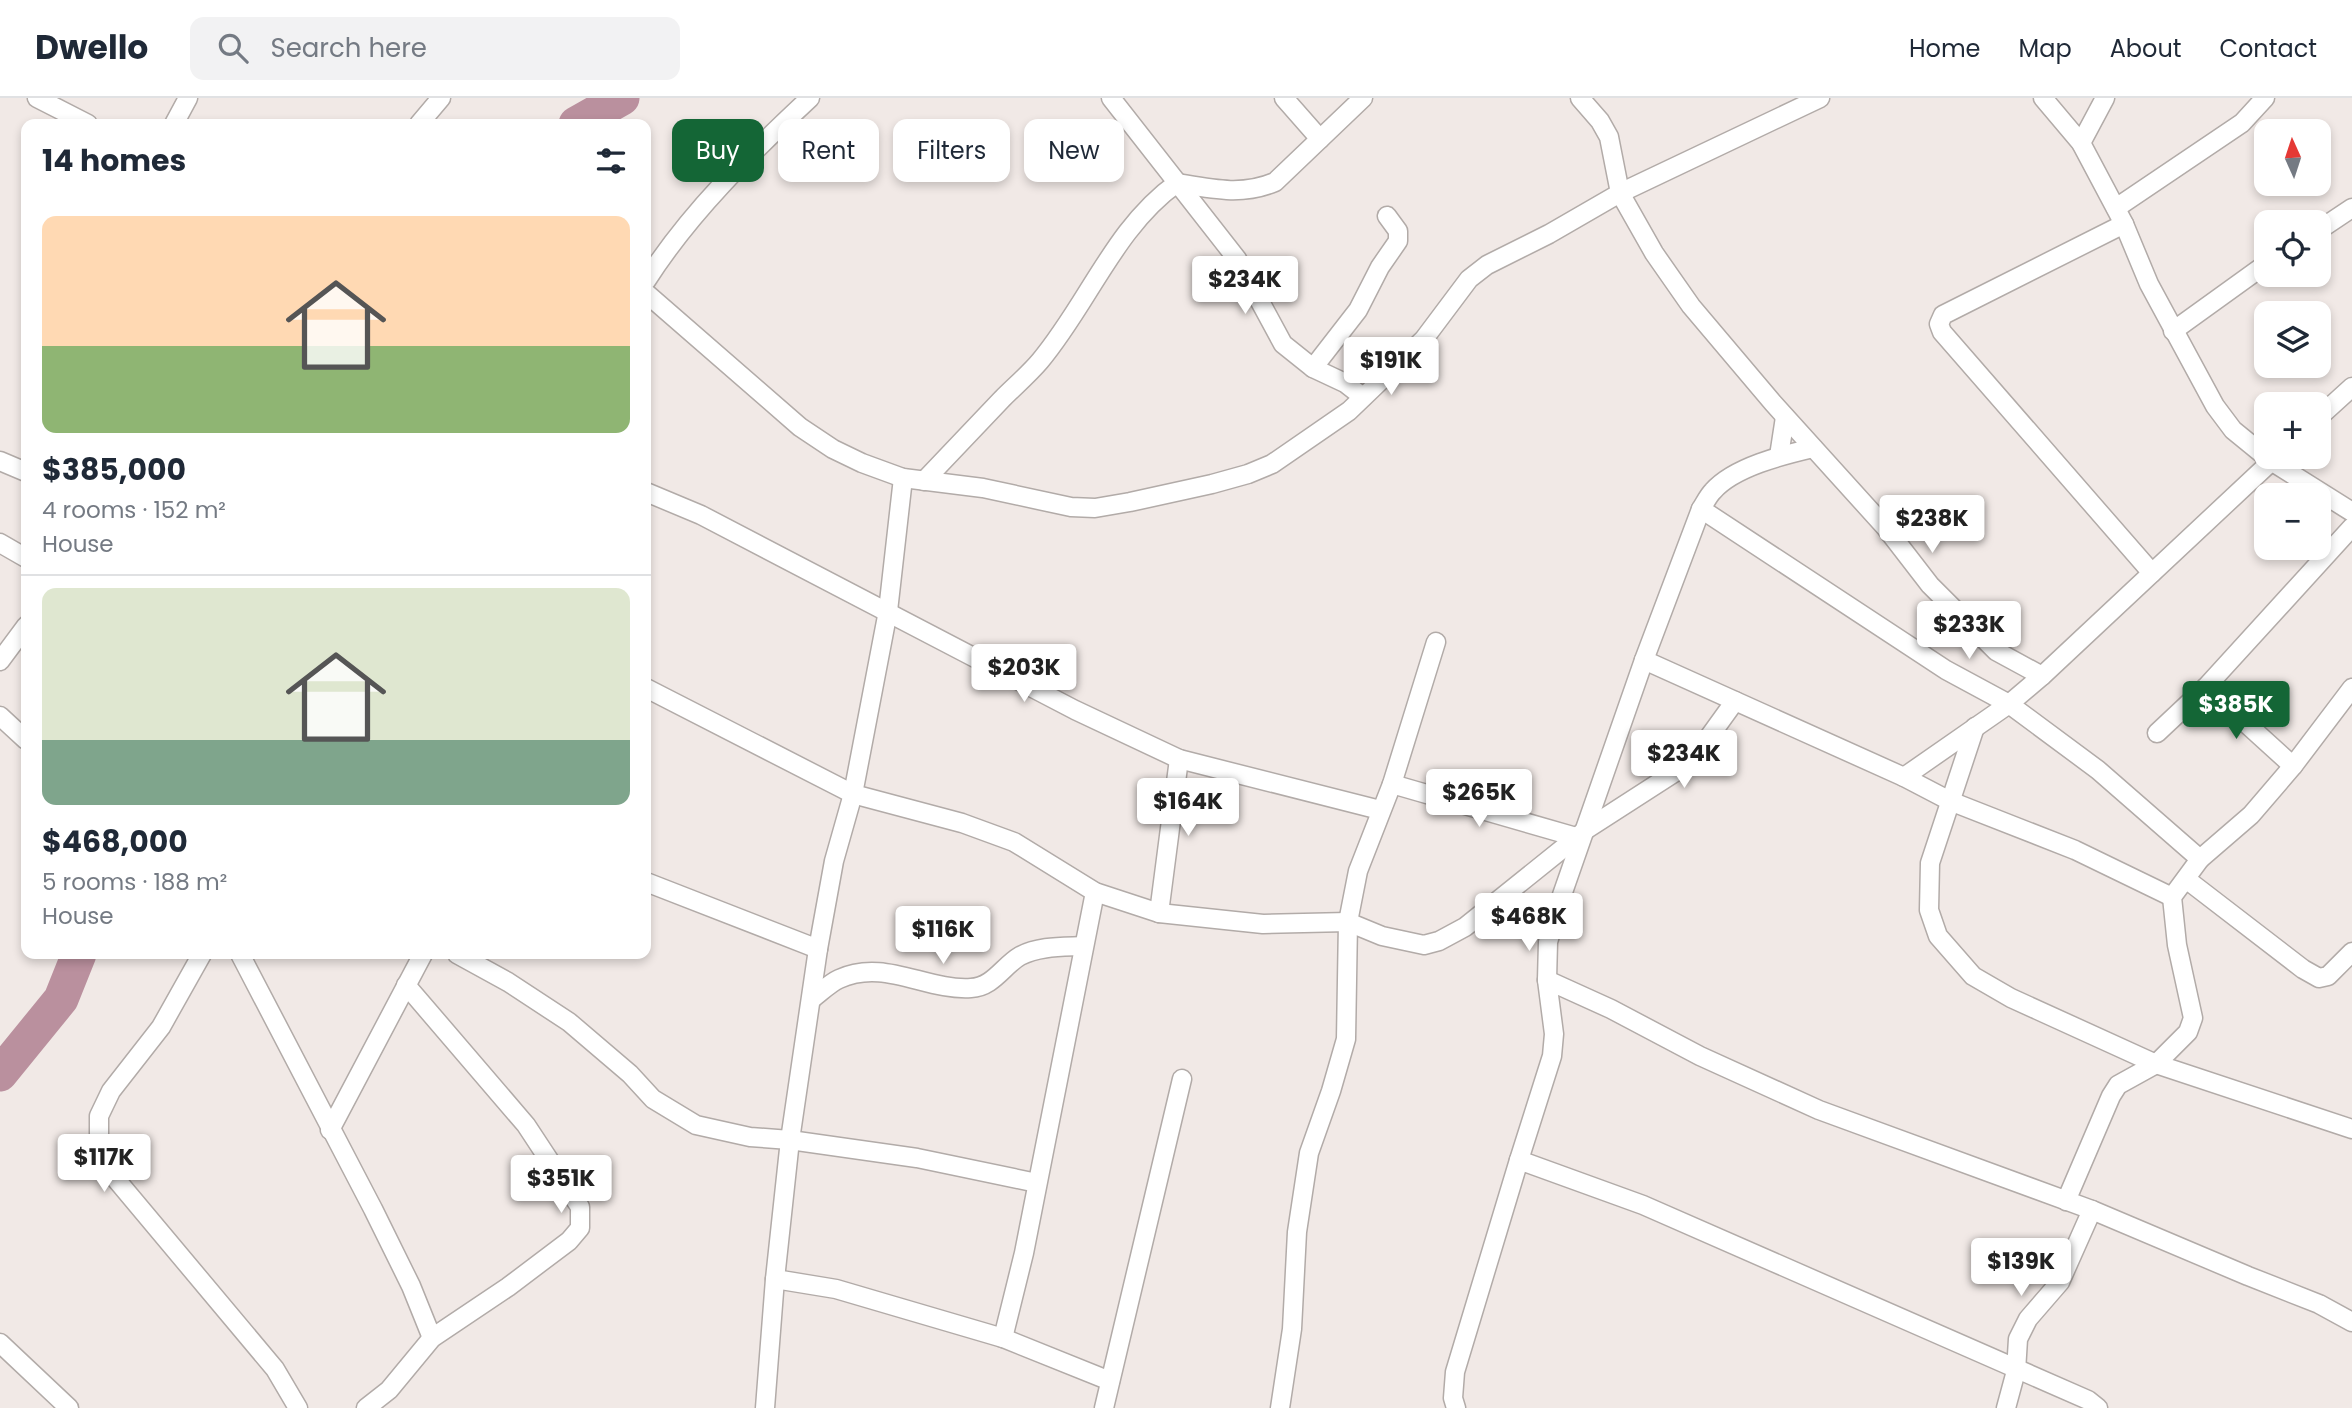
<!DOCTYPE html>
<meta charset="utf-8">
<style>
body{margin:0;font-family:Poppins,sans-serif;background:#f2f2f3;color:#1f2937;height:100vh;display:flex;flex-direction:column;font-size:26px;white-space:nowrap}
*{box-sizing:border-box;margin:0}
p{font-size:23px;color:#747a83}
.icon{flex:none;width:38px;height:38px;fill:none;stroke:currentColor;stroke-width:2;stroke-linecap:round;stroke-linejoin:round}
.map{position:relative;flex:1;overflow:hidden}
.drawer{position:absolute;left:21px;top:21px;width:630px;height:840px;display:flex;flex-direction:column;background:#fff;border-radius:14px;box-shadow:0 4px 10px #0003}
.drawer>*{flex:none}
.hud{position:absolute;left:672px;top:21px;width:665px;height:63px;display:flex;gap:14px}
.needle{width:46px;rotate:357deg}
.fabs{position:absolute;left:2254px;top:21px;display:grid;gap:14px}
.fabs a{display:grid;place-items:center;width:77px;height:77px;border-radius:14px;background:#fff;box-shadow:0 4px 10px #0003;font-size:35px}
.price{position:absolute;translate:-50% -60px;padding:0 16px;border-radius:7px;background:#fff;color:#222;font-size:23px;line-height:46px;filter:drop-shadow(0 2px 4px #0008)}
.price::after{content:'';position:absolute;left:50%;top:42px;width:21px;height:16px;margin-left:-10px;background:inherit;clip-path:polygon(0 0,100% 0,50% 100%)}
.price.selected{background:#146636;color:#fff}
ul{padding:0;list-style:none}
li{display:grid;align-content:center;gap:14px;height:371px;padding:0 21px}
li+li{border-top:2px solid #e0e1e3}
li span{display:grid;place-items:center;height:217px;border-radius:14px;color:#555}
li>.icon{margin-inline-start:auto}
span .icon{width:126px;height:126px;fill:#fffc;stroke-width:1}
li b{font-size:30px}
h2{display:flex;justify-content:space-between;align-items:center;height:84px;padding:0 21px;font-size:30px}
.chip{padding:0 24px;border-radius:14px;background:#fff;box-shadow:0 4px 10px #0003;font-size:24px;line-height:63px}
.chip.selected{background:#146636;color:#fff}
header{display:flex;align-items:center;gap:42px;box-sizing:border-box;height:98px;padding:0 35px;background:#fff;border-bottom:2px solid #e0e1e3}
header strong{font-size:33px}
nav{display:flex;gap:38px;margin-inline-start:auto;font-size:24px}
.search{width:490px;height:63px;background:#f2f2f3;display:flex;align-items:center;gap:18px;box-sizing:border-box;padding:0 24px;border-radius:14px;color:#747a83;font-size:26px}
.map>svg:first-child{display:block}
</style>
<header>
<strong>Dwello</strong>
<div class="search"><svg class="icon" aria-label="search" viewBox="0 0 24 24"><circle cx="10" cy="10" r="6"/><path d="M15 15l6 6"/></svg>Search here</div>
<nav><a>Home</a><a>Map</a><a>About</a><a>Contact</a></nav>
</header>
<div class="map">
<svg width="2352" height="1310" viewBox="0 0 2352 1310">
<rect width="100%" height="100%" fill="#f1e9e6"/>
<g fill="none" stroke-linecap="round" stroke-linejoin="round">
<g stroke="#ba909e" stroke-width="35">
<path d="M576,26L622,0"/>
<path d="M0,976L61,901L79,856"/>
</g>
<defs>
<g id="minor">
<path d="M37,0L88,26"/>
<path d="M1111,0L1237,161L1283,246L1313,270L1345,285L1363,299"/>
<path d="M1284,0L1320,41"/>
<path d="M1580,0L1600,23L1609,39L1620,95L1654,155L1691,208L1773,305L1886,430L1930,487L1996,553L2042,578"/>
<path d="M2043,0L2081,45L2124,126L2149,186L2215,308L2233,332L2271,363L2352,414"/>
<path d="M174,26L188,0"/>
<path d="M419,26L441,0"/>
<path d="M2081,45L2105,0"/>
<path d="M2116,110L2242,25L2265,0"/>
<path d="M2124,126L1943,217L1939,226L1942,234L2152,475"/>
<path d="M2319,132L2352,110"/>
<path d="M646,183C690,114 750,56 810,0"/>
<path d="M646,195L800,329L833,351L862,365L903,380L983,390L1071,409L1095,410L1130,404L1212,386L1248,376L1272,366L1349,313L1424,241L1469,181L1487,167L1549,136L1620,95L1820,0"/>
<path d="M2173,233L2266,166"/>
<path d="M1313,270L1358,212L1380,169L1398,143V133L1387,118"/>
<path d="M2319,319L2352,289"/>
<path d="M1779,358L1785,319"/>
<path d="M0,363L26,374"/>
<path d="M924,383C950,356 976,328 1002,301C1015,288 1029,276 1040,263C1088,206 1115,129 1177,85C1212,91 1242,98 1275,84L1363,0"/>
<path d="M646,394L701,417L1075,612L1179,661L1380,712"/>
<path d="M1701,411L1946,572L2009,606L2098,672L2200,761"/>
<path d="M0,445L26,460"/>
<path d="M1644,562L1904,679L1950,703L2075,752L2172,799"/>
<path d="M0,563L26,528"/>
<path d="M2206,589L2293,668"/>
<path d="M646,590L853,696L962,725L1014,744L1095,794L1159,815L1263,826L1348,824L1382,838L1424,847L1439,843L1465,829L1587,731L1691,664L1735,603"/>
<path d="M0,618L26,642"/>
<path d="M1975,629L1930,765L1929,812L1938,838L1973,878L2011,900L2156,966L2352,1031"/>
<path d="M2157,635L2206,589L2352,429"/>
<path d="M1904,679L2009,606L2042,578L2276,359"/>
<path d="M1392,686L1576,739"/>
<path d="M2186,781L2303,871L2319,880L2328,878L2352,854"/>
<path d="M646,784L818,851"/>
<path d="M1159,815L1179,661"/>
<path d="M202,856L161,929L111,993L99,1018V1048L115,1080L275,1271L298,1310"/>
<path d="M240,856L373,1111L411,1188L432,1240"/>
<path d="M457,856L508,884L569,924L630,976L653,1001L696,1027L750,1039L790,1042L917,1060L1037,1085"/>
<path d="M1547,882L1611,911L1700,958L1819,1012L2092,1112L2248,1178L2319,1206L2352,1224"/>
<path d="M813,900C821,894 830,885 839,881C884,860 926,893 971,890C993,889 1003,868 1020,858C1039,848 1062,849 1083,848"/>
<path d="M330,1032L423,856"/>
<path d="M1519,1062L1643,1107L2088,1302L2098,1310"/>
<path d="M2066,1103L2111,998L2118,987L2156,966L2188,934L2193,920L2177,847L2172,799L2200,761L2251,717L2293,668L2352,590"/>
<path d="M775,1181L836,1191L1003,1240L1110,1283"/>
<path d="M1003,1240L1024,1155L1095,794"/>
<path d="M0,1245L69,1310"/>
<path d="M366,1310L389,1292L432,1240L508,1189L569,1143L580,1130V1109L526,1027L406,887"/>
<path d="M765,1310L775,1181L790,1042L818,851L834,763L853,696L888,513L903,380"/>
<path d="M1104,1310L1182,981"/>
<path d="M1280,1310L1292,1231L1297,1134L1309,1055L1331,993L1346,941L1348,824L1358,773L1392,686L1436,544"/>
<path d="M1456,1310L1453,1300L1455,1274L1519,1062L1552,958L1554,936L1547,882L1548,844L1562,797L1644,562L1701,411C1705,405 1708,398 1713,393C1734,369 1783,357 1813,350"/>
<path d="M2006,1310L2016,1273L2018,1241L2028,1221L2060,1184L2092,1112"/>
</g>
</defs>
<use href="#minor" stroke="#b2aba8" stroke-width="21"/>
<use href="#minor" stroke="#fff" stroke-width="18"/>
</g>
</svg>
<div class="fabs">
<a><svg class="needle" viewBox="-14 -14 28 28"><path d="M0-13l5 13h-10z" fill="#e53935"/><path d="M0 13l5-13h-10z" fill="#747a83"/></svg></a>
<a><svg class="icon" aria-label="locate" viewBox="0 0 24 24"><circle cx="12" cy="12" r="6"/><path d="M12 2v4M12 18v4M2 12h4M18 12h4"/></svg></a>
<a><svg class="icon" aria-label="layers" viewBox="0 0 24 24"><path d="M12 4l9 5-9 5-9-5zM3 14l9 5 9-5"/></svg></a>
<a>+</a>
<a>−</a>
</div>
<b class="price" style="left:1245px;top:218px">$234K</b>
<b class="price" style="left:1391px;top:299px">$191K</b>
<b class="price" style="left:1932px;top:457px">$238K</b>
<b class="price" style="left:1969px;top:563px">$233K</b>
<b class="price" style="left:1024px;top:606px">$203K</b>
<b class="price selected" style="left:2236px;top:643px">$385K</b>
<b class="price" style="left:1684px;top:692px">$234K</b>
<b class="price" style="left:1479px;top:731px">$265K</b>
<b class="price" style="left:1188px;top:740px">$164K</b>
<b class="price" style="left:1529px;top:855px">$468K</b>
<b class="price" style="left:943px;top:868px">$116K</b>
<b class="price" style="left:104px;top:1096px">$117K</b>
<b class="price" style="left:561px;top:1117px">$351K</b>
<b class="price" style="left:2021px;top:1200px">$139K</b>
<div class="hud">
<a class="chip selected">Buy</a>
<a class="chip">Rent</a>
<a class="chip">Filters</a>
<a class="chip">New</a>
</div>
<section class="drawer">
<h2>14 homes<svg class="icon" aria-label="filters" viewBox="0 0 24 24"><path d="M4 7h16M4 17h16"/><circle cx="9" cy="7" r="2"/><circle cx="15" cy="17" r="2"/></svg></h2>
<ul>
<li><span style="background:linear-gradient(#ffd9b3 60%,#8fb573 0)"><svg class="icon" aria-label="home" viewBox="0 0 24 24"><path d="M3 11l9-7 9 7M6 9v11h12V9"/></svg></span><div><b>$385,000</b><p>4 rooms · 152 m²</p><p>House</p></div></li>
<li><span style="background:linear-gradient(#dfe7d0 70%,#7fa58c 0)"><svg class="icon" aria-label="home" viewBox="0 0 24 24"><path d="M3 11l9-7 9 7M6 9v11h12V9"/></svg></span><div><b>$468,000</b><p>5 rooms · 188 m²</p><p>House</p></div></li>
</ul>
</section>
</div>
